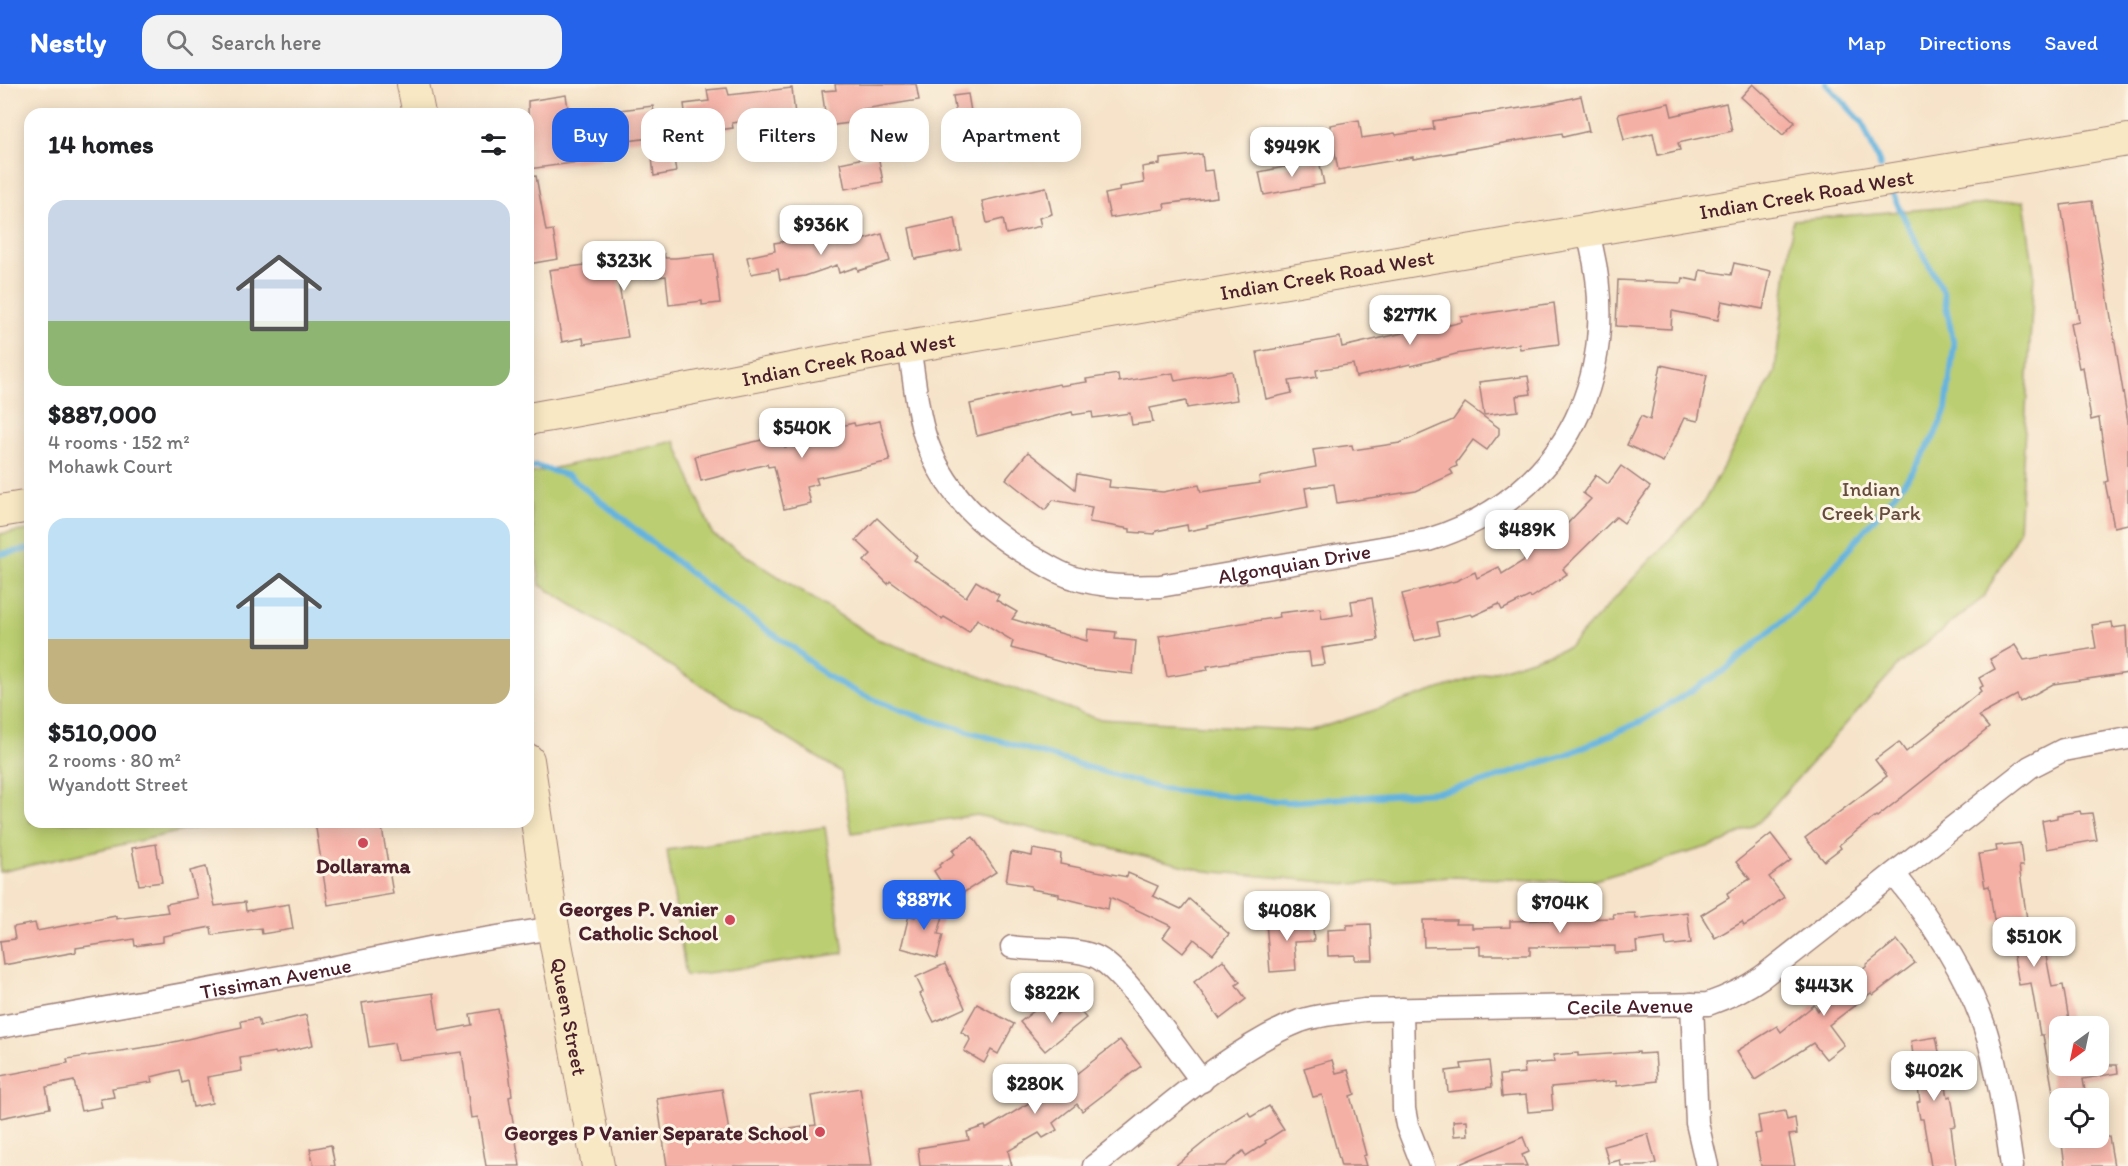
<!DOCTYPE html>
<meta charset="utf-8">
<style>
body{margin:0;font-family:Itim,sans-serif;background:#f2f2f2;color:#202124;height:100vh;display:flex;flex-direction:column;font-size:22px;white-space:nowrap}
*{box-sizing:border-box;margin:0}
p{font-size:20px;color:#757577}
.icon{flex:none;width:33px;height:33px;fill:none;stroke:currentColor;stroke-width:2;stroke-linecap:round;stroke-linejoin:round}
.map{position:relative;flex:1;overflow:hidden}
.side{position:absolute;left:24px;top:24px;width:510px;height:720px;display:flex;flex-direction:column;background:#fff;border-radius:18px;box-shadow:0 3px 15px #0003}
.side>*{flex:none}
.banner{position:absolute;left:552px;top:24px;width:570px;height:54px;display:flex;gap:12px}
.needle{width:39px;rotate:213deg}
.fabs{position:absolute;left:2049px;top:932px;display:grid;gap:12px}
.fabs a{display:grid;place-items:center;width:60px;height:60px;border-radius:12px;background:#fff;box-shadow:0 3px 15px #0003;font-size:30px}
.price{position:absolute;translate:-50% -51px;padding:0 14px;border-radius:12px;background:#fff;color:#222;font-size:20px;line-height:39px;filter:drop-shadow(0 2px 3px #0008)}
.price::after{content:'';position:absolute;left:50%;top:36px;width:18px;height:14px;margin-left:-9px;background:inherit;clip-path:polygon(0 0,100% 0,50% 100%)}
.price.selected{background:#2563eb;color:#fff}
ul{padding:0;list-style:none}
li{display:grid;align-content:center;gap:12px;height:318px;padding:0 24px}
li span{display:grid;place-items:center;height:186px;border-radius:18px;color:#555}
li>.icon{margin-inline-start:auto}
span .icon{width:108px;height:108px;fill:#fffc;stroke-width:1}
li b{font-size:26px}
h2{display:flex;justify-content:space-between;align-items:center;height:72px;padding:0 24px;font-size:26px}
.pill{padding:0 21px;border-radius:18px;background:#fff;box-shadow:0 3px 15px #0003;font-size:21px;line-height:54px}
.pill.selected{background:#2563eb;color:#fff}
header{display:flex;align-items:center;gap:36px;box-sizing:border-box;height:84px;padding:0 30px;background:#2563eb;color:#fff}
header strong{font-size:28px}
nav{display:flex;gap:33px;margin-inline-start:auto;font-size:21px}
.search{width:420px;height:54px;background:#f2f2f2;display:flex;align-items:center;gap:15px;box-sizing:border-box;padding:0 21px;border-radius:18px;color:#757577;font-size:22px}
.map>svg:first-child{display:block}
</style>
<header>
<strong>Nestly</strong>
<div class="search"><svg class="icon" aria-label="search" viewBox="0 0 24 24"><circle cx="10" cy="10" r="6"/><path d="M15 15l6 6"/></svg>Search here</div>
<nav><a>Map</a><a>Directions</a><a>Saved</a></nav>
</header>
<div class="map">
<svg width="2128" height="1082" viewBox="0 0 2128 1082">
<rect width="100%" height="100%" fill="#fcf5e5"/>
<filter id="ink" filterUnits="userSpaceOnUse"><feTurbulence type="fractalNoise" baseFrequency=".0167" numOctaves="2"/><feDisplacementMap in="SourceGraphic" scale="12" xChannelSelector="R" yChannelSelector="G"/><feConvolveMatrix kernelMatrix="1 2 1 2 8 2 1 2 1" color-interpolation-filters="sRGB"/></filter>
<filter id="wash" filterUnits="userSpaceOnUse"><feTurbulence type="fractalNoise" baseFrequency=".008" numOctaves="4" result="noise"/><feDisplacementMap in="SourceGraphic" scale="24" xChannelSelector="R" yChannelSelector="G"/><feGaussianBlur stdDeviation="1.35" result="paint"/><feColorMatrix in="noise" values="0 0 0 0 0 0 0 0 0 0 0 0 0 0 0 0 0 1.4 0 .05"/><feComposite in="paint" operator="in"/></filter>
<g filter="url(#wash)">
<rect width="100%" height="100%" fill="#f6e3c9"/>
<g fill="#bbce71" stroke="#82764e" stroke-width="1.5">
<path d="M2024,117L2034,189L2019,447L1984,513L1899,580L1759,738L1724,758L1588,798L1451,793L1348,800L1206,787L977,731L852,749L841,688L540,501L528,407V390L675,357L713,451L877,555L1098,635L1310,647L1569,563L1702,421L1775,288L1793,136Z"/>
<path d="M30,446V738H222L0,788V450Z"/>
<path d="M825,743L844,869L686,892L667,766Z"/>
</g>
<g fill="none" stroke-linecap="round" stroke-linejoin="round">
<g stroke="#63b3de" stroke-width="6">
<path d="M1826,0L1862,38L1881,83"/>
<path d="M528,385L536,382L569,392L729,520L795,565L825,591L860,610L917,632L1161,705L1287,718L1437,708L1480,699L1568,670L1642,637L1725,586L1788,532L1817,503L1912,389L1934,353L1946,325L1954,261L1943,207L1912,150L1890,104"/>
<path d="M0,470L30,465"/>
</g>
</g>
<g id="blocks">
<g fill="#f5b0a6">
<path d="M835,0H916L919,16L863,25L865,37L827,42L822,7L836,6Z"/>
<path d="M1753,0L1795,38L1783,51L1741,13Z"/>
<path d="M727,4L729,11L792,4L797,49L763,53L761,35L732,39L733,44L688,50L684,20L709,17L707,6Z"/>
<path d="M968,10L972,34L957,37L953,12Z"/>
<path d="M566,11L572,50L622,43L620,26L653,22L657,53L598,61L601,75L529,85L528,17Z"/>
<path d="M1581,12L1589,47L1563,53L1562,49L1456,67V68L1413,75V73L1338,86L1330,41L1359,36L1362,54L1395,49L1396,51L1434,45L1433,37L1542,21Z"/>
<path d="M1669,19L1672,32L1726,19L1732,47L1678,59L1680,66L1658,71L1653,49L1624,56L1618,30Z"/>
<path d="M672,61L676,88L654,92L651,64Z"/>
<path d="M1202,70L1204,87L1213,86L1217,113L1164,120L1165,125L1110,134L1105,110L1120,107L1119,103L1144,99L1142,83L1160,80V75Z"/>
<path d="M878,71L883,98L845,105L840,79Z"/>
<path d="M1319,76L1324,100L1264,111L1259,88Z"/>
<path d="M536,92L546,147L553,146L558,175L528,180V93Z"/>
<path d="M1046,103L1052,130L1039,134L1041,142L1006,150L1003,135L987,139L982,117Z"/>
<path d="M2092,117L2128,338V440L2114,443L2105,398L2108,397L2099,334L2091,336L2083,283L2079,284L2070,240L2079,238L2061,121Z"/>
<path d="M955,134L961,166L915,175L909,144Z"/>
<path d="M852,146L856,158L882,150L890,177L858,187L857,183L839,189L837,181L805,192L780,196L778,185L751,190L747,173L775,167L774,159L814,153L815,158Z"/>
<path d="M664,170L665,174H675L714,170L720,219L702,221V217L669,221L666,192L647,194V191L618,196L628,253L584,260L583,254L562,258L549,186Z"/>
<path d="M1734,179L1771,187L1763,225L1722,217L1718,236L1672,227L1671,245L1616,242L1618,196L1682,199L1683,194L1698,197L1700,186L1731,191Z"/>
<path d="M1554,219L1559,260L1520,265L1519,260L1456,270L1411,282L1410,280L1356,293L1353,280L1316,286L1317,293L1289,297L1292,309L1266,315L1257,268L1340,253L1342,263L1403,249L1401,241L1423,236L1425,247L1462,238L1461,233Z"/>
<path d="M1661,281L1707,291L1698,337L1684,334L1663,378L1627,361L1641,332L1650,336Z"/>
<path d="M1232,287L1237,316L1187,324L1186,317L1150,324L1153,338L1132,341L1130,329L1093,334L1092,328L1073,331L1072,328L977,352L970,320L1059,300L1060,302L1087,298L1086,295L1118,290L1119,298L1173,289L1175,297Z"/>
<path d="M1528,292L1531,310L1516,312L1518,327L1484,331L1479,298Z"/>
<path d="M1465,319L1499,344V350L1487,366L1473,356L1456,379L1457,382L1450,385L1453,390L1416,407L1337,419L1334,400L1305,404L1308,423L1207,442L1208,443L1188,447L1187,441L1156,447L1155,450L1130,448V445L1089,438L1092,423L1053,416L1045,426L1006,395L1028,368L1075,405L1077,390L1110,396L1109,403L1163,408L1199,401L1201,408L1260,399L1259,393L1316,383L1313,366L1352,361L1353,366L1400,359L1453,336Z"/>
<path d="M880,337L890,377L816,394L818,400L806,403L810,419L784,425L774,382L768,383L767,380L701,397L695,372L782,351L785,363L828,352L827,345L854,339L855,342Z"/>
<path d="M1621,382L1650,403L1624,439L1616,433L1563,485L1567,490L1531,514L1530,512L1502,526L1499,520L1473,532L1471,530L1437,538L1440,551L1414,557L1402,510L1456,497L1475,488L1477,494L1499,483L1502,490L1528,474L1522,465L1554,445L1563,436L1567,440L1591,415L1583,409L1596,391L1608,400Z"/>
<path d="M877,434L917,472L914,476L966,513L976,497L999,511L996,516L1017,528L1012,535L1087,557L1088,545L1116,548L1115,555L1136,557L1133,590L1086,585L1011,564L1013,557L977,535L969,548L944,533L942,535L890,497L888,500L864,477L871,470L856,456Z"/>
<path d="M1372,514L1378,556L1322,564L1325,580L1311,582L1309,568L1289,569L1207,582L1208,586L1167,593L1159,552L1280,533L1279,529L1320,524L1322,535L1353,530L1351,517Z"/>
<path d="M2112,538L2113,544L2126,542L2128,589L2053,600L2020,618L2017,611L1979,632L1989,644L1877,733L1876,732L1839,761L1841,764L1824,777L1805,754L1887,692L1875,676L1899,658L1906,668L1981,607L1979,604L1983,602L1979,594L1995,585L1990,575L2015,561L2024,576L2096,564L2092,541Z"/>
<path d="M2080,727L2081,730L2092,729L2097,756L2047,765L2042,737L2057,734V731Z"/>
<path d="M315,738H381L393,810L328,821Z"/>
<path d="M1771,750L1791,776L1769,793L1784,813L1756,835L1744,842L1742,838L1715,854L1701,831L1729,814L1727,809L1750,795L1736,778Z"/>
<path d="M973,753L996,788L952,816L934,787L940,783L939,781L955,770L952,766Z"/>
<path d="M2020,759L2023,782H2019L2030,855L2045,852L2048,871L2046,872L2052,903L2063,901L2070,942H2060V981H2117L2118,989L2083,995L2086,1014H2054L2043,951H2040L2031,899L2019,901L2010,850L2002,851L1999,835L1994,836L1989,802L1985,803L1979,770L1997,767L1996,762Z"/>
<path d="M156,760L162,798L139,801L132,764Z"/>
<path d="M1033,765L1061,770L1060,780L1127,793L1128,789L1158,802L1153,812L1181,825L1189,815L1229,850L1213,870L1194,855L1183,869L1163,853L1171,842L1110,813L1108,825L1059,813V810L1031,805V802L1006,798L1011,768L1032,772Z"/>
<path d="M206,783L215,822L245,818L246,827L289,820L293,845L262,850L261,844L212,851L211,843L163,852V858L135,862L134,855L76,864V868L3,881L0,857L15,855L13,843L35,839L37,847L116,832V835L168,828L166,820L197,814L190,787Z"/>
<path d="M918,818L945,825L938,850L943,851L937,874L901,864L909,831L915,833Z"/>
<path d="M1687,828L1691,859L1666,862L1665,854L1636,858L1637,868L1615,869V862L1530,863V871H1480V862L1424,863L1423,836H1456L1455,840H1472V844L1510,843V837L1614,834L1613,830L1635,829L1636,835Z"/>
<path d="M1312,834L1314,857L1294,858L1296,886L1270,888L1266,837Z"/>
<path d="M1371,840L1373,876H1355V871L1328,872L1327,846L1347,845V841Z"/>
<path d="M1897,856L1915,879L1873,911L1871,909L1829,941L1844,961L1826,975L1813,959L1755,996L1737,967L1777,942L1781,948L1814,921L1818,927L1860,894L1857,890L1867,882L1866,881Z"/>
<path d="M1223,876L1240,898L1236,901L1246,915L1220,935L1194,898Z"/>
<path d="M945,880L965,924L934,938L920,910L923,908L916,893Z"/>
<path d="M433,909L439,947L472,941L470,930L498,925L509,986L512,1012L509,1013L520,1082H486L478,1033L471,1034L462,968L397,976L394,959L369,963L362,919Z"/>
<path d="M1045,918L1056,931L1072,918L1086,934L1045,967L1020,938Z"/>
<path d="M977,920L1014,940L998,970L991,966L984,979L964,967L970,956L969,953L961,948Z"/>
<path d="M306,931L313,961L276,970L275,968L240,974L242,987L207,993L212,1019L193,1023L188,997L182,999L179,986L151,993L152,998L112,1004L114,1013L100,1015L102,1023L81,1027L74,997L46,1003L50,1024L0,1034V992L68,979L67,975L160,961L242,943L241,937L258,934L260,942Z"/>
<path d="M1936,953L1948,1013L1951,1012L1956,1042L1951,1043L1956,1082H1931L1923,1035H1920L1917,1018L1920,1017L1911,957Z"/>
<path d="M1120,956L1141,982L1082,1027L1077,1020L1053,1039L1057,1046L1043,1054L1039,1049L1008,1067L1012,1082H920L918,1064L969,1056L967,1048L985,1042L986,1045L1037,1014L1040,1018Z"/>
<path d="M1639,968V970L1655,969L1657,997L1617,1002L1616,997L1551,1003L1553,1026L1528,1028L1526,1011L1502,1013L1500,991L1525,989L1524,980L1554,978L1553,971L1578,969V972Z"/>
<path d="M1332,976L1336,989L1348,986L1355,1010L1350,1012L1366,1071L1363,1072L1366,1082H1341L1322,1011L1313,1013L1304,984Z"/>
<path d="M1489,977L1492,1003L1448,1008L1446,987L1462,985L1461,980Z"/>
<path d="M860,1004L872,1082H667L657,1015L722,1005L730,1054L816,1041L811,1012Z"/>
<path d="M1269,1022L1284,1045L1265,1057L1266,1059L1246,1072L1243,1067L1225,1082H1175L1219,1046L1248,1028L1251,1033Z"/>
<path d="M1785,1027L1787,1036L1795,1034L1797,1050L1789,1051L1795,1082H1761L1755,1050L1761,1049L1758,1032Z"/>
<path d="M1467,1036L1468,1051L1454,1052L1453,1037Z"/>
<path d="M1648,1050L1656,1079L1644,1082H1621L1620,1076L1609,1079L1604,1062Z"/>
<path d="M1523,1053L1529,1068L1522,1071L1527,1082H1455Z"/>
<path d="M2061,1053H2109L2114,1082H2065Z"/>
<path d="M331,1061L335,1082H314L310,1065Z"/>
</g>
</g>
</g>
<g filter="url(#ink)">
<use href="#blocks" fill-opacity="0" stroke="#a0817a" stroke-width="1.5"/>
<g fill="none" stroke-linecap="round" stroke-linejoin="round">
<defs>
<g id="street">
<path id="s1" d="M909,263C915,296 917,336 930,366C951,417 994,453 1041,478C1051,484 1063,491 1074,494C1101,503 1132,503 1160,502L1428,456C1569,413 1627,283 1587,146"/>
<path d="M1894,790C1935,841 1975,901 1991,965C2001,1003 2006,1043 2012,1082"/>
<path d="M1012,863C1038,867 1069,863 1094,872C1122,882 1180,970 1202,997"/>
<path d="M1692,920L1697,1039L1707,1082"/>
<path d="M1402,925L1404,1025L1407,1041L1423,1082"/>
<path id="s2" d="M0,943L325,885L435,863L553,844"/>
<path id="s3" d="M1094,1082C1155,1034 1229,965 1300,937C1320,930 1343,929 1364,926L1708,920C1728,913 1745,905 1762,893L2030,683L2063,666L2128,654"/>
</g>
<g id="secondary">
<path d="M413,0L419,30"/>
<path id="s4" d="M528,335C657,313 784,285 913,262C1317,190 1723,124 2128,56"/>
<path d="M0,427L30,422"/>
<path id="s5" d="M528,676L553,844L598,1082"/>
</g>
</defs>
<use href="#street" stroke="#a0817a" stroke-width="25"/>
<use href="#secondary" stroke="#a0817a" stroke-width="34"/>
<use href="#street" stroke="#fff" stroke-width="22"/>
<use href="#secondary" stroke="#f8e8c3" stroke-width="32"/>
</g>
</g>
<g fill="#d1495b" stroke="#fcf5e5" stroke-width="2">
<circle cx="363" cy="759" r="6"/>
<circle cx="730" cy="836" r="6"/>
<circle cx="820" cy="1048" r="6"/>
</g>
<g text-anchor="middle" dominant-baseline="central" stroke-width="6" stroke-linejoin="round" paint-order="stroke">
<g font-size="21" fill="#4a1f2b" stroke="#fcf5e5">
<text stroke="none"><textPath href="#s4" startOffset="1298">Indian Creek Road West</textPath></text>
<text stroke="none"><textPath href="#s4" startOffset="812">Indian Creek Road West</textPath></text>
<text stroke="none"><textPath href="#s4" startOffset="326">Indian Creek Road West</textPath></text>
<text stroke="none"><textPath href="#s1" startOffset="526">Algonquian Drive</textPath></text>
<text stroke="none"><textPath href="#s2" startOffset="280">Tissiman Avenue</textPath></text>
<text stroke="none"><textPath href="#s3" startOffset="584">Cecile Avenue</textPath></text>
<text stroke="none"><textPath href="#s5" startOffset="260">Queen Street</textPath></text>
</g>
<g font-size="21" fill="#664b3c" stroke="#fcf5e5">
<text x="1871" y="404">Indian<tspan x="1871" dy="24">Creek Park</tspan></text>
</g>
<g font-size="21" font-weight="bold" fill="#4a1f2b" stroke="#fcf5e5" text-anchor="end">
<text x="363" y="781" text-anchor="middle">Dollarama</text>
<text x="718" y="824">Georges P. Vanier<tspan x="718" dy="24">Catholic School</tspan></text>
<text x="808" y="1048">Georges P Vanier Separate School</text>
</g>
</g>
</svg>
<div class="fabs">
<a><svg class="needle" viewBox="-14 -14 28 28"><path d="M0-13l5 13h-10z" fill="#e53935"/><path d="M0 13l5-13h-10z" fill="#757577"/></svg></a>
<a><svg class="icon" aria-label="locate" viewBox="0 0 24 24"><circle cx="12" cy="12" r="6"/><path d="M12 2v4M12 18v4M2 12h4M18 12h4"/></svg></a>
</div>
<b class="price" style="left:1292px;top:94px">$949K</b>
<b class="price" style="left:821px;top:172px">$936K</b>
<b class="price" style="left:624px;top:208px">$323K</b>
<b class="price" style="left:1410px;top:262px">$277K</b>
<b class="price" style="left:802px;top:375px">$540K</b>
<b class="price" style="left:1527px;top:477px">$489K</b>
<b class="price selected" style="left:924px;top:847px">$887K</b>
<b class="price" style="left:1560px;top:850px">$704K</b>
<b class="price" style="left:1287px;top:858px">$408K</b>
<b class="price" style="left:2034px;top:884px">$510K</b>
<b class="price" style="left:1824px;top:933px">$443K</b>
<b class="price" style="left:1052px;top:940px">$822K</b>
<b class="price" style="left:1934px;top:1018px">$402K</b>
<b class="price" style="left:1035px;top:1031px">$280K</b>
<div class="banner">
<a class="pill selected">Buy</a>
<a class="pill">Rent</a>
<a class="pill">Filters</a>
<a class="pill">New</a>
<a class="pill">Apartment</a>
</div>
<section class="side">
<h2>14 homes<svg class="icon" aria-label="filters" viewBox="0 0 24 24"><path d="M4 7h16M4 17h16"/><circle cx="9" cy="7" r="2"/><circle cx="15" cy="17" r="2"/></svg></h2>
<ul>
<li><span style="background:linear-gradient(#c9d6e8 65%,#8fb573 0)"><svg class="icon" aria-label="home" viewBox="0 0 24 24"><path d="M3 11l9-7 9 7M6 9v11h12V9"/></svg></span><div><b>$887,000</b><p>4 rooms · 152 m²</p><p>Mohawk Court</p></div></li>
<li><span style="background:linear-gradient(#bfe0f5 65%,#c2b280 0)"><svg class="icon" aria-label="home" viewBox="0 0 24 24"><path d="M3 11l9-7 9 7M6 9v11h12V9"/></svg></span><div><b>$510,000</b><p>2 rooms · 80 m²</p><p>Wyandott Street</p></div></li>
</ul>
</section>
</div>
